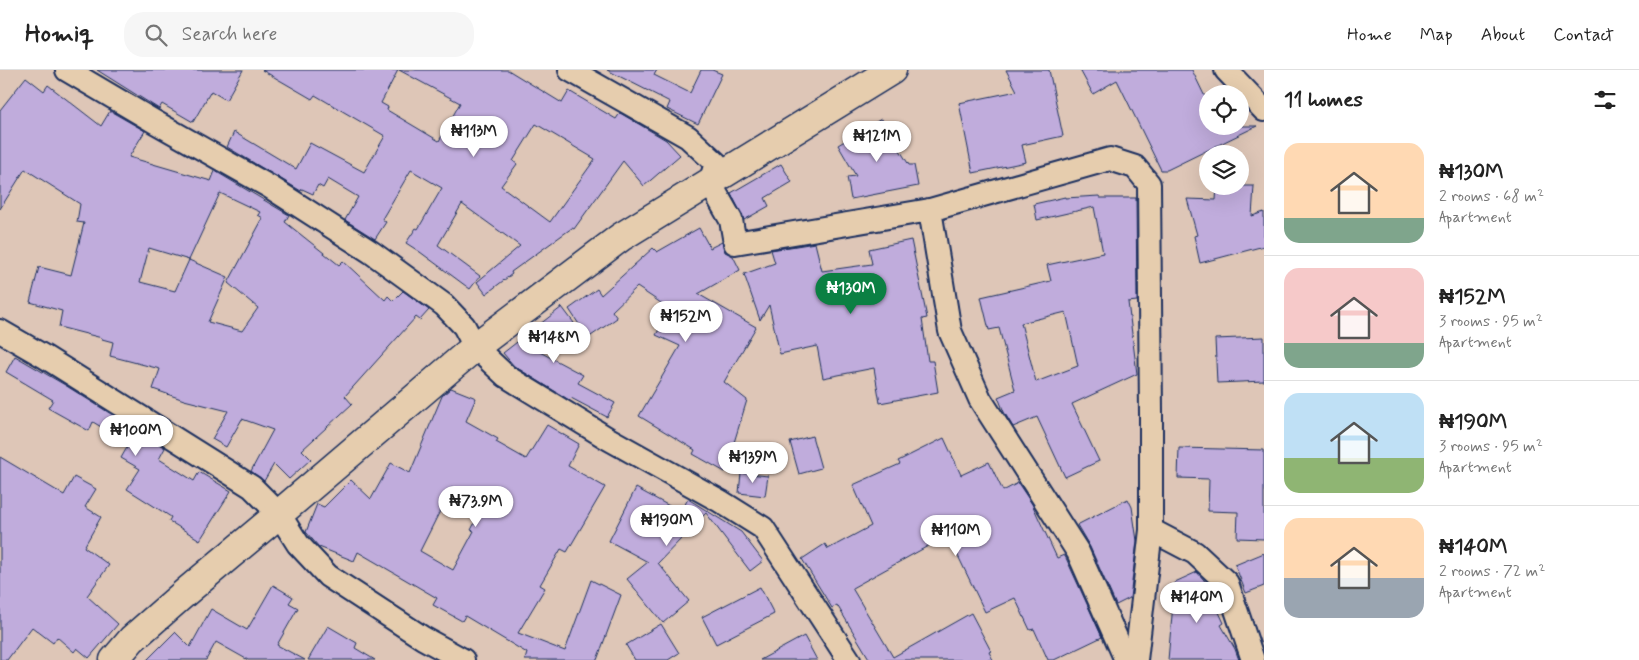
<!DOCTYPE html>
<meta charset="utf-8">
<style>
body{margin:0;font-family:Mynerve,sans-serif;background:#f6f6f6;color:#222;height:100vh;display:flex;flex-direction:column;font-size:19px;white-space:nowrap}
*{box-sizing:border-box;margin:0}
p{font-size:16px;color:#767676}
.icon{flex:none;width:28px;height:28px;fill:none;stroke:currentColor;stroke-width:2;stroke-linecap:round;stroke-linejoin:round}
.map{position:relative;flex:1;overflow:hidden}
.drawer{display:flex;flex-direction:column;background:#fff;width:375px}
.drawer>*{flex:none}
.fabs{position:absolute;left:1199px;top:15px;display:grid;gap:10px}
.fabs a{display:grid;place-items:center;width:50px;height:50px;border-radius:50%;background:#fff;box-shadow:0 5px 20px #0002;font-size:25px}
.price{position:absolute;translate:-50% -42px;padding:0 11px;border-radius:18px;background:#fff;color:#222;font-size:16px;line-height:32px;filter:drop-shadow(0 1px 2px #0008)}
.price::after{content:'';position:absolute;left:50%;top:30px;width:15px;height:11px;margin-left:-8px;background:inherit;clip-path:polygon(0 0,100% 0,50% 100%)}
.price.on{background:#0b8043;color:#fff}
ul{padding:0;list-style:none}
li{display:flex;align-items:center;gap:15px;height:125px;padding:0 20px}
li+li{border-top:1px solid #e0e0e0}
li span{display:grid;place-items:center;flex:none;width:140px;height:100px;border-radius:15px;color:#555}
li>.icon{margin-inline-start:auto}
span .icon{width:60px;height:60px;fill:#fffc;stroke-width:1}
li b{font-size:21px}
h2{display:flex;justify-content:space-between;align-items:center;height:60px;padding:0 20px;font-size:21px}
header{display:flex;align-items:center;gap:30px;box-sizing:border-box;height:70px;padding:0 25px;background:#fff;border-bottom:1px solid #e0e0e0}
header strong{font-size:24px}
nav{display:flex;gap:28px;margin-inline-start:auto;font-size:18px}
.search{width:350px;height:45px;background:#f6f6f6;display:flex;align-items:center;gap:12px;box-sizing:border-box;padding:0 18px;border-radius:20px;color:#767676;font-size:19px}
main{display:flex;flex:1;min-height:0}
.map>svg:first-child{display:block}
</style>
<header>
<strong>Homiq</strong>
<div class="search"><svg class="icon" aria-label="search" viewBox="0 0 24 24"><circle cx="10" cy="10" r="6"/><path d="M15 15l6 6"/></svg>Search here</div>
<nav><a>Home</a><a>Map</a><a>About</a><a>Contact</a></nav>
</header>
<main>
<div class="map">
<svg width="1264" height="590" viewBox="0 0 1264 590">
<rect width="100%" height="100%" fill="#dec6b7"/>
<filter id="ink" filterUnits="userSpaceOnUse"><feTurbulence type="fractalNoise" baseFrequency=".02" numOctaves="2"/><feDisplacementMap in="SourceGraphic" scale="10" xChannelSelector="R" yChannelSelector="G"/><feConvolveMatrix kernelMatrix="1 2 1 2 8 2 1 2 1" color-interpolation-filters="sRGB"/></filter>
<g filter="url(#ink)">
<g fill="#c0acdc" stroke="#1b2f5e" fill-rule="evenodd">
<path d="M97,0H243L226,30L211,21L193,52L162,34L159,39Z"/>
<path d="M262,0H398L381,33L388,37L387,40L439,71L460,33L399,0H508L562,33L569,21L616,49L620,43L666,70L680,85L644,116L623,91L574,159L572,158L511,202L512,204L486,224L477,212L520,176L462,134L438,175L480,206L470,219L420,182L406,173L416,158L418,159L442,118L411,100L382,149L386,152L375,169L345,150L358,127L328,109L323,118L318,115L313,124L302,119L301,121L227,77L234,62L296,99L310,73L364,102L385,66L315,25L312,29ZM536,54L595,89L550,152L501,116L517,94L513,91Z"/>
<path d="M607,0H657L654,5L690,23L701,0H712L722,4L698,54L667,39L670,32Z"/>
<path d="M1006,0H1049L1063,66L1022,75L1026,92L973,103L959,33L1017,21Z"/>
<path d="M1080,0H1192L1208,33V56H1257L1167,100H1161L1117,10L1093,24Z"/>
<path d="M26,7L44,21L48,15L101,56L110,41L145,61L129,87L211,111L215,101L289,145L285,152L339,195L343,191L385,230L388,226L393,231L403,221L429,240L420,250L416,247L345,326L352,334L302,380L311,389L289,409L274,394L264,411L251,401L273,360L242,349L226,377L212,369L228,341L184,330L153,319L160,299L110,286L113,272L102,269V268L59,257L62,241L30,232L39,197L71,205L84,153L77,152L80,134L25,99L0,139V40ZM220,123L260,142L258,145L263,148L228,213L258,238L242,261L208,252L228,207L189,190L175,221L140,212L149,178L189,190Z"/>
<path d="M881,49L909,95H914L918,116L851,129L847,107L856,106L838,75Z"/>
<path d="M781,94L792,112L765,128L769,136L744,150L731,123Z"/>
<path d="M1217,116H1254L1252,146L1264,142V176L1200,193L1194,166L1197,165L1187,129L1216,130Z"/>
<path d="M1099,126L1100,128H1136L1137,231L1128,232L1137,304L1072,334L1099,391L1065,407L1037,347L1013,357L1004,342L998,327L1015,320L999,258L989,260L981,227L1051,211L1047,195L1103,183L1094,137L1037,150L1034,134L1065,127V128ZM1066,242L1078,296L1036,312L1021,253Z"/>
<path d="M699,158L710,178L722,172L725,182L733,186L740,200L698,224L756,257L724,312L747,330L725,402L693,384L695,380L639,346L680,276L656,265L670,239L637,217L612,241L617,248L588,268L569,239L597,219L601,225L653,178L657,182Z"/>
<path d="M911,170L927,248L922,249L928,291H933L938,322L880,333L874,298L823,308L817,276L780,284L769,235L760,250L744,204L775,193L771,180L815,173L822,201L872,194L869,179Z"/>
<path d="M562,237L574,253L538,281L583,305L578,313L615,333L607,347L571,328L569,330L514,296L503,283Z"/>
<path d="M1264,267V311L1217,313L1215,269Z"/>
<path d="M15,286L65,315L165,378L159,389L194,411L199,402L231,421L200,470L169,451L171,447L127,419L140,399L121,388L129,374L93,352L89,361L48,338L53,330L6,302Z"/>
<path d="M451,318L476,328L466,351L498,369L496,372L526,389L547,355L579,374L568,396L605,417L567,482L561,479L540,515L545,518L518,563L565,581L591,510L621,525L597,590H525L527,583L465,546L462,551L433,535L437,528L358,482L354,491L319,477L306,462L317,434L324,437L351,410L371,429L391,393L410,403L442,326ZM452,417L484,435L471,460L474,461L453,500L420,481Z"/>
<path d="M812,366L821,398L799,404L790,372Z"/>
<path d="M944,368L961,405L989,392L1003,421L1018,413L1032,434L1057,488L1064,485L1066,488L1102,567L1054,590H1048L1034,559L1030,560L1015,528L985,542L948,465L852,518L893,587L971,543L991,581L989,582L993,590H870L837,535L832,538L802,489L825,474L828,479L871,456L853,415L900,394L898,391Z"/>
<path d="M1179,378L1264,380V469L1237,468L1238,442L1208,441L1209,409L1178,408Z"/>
<path d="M0,387L64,425L74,407L96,419L85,437L101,447L84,477L109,495L87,526L118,554L89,588L77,578L74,582L57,567L53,573L32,557L7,590H0Z"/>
<path d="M741,403L768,406L765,426L739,423Z"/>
<path d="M636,418L673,438L679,445L688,429L741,462L763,491L750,501L706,443L658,493L689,531L663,553L627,509L648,492L609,471Z"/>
<path d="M1128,429L1132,437L1137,471L1130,528L1116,535L1090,477L1077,455Z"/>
<path d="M1264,483V516L1246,523L1235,495Z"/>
<path d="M1197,502L1204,510L1224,553L1221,555L1235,579L1239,590H1168L1175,512Z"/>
<path d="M273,515L293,527L289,533L298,538L277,575L305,590H248L216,572L206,590H147L175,562L190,577L211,539L247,560Z"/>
<path d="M760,517L774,544L716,574L702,547Z"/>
<path d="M661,554L679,583L668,590H635L626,575Z"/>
<path d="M328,556L357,573L355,578L375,590H308Z"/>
<path d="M804,566L817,590H760Z"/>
</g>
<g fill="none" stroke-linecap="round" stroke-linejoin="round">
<defs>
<g id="street">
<path d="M67,0L155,52L270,117L371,182L444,235L464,256L475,277L506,306L607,368L720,431L763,458L849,590"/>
<path d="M570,0L688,67L716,93L710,113L731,150L735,173L930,140L950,261L980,329L1078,482L1126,590"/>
<path d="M1226,0L1264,40"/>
<path d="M930,140L1110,89L1135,97L1149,114L1151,343V460L1136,590"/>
<path d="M0,261L45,287L252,417L279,444L298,474L328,506L423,568L463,590"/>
<path d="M1151,460L1195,483L1227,513L1253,590"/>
</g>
<path id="secondary" d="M114,590L132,569L187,521L279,444L475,277L621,167L892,0"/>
</defs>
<use href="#street" stroke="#1b2f5e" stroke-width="26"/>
<use href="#secondary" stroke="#1b2f5e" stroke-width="31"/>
<use href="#street" stroke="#e6cdae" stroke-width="22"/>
<use href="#secondary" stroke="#e6cdae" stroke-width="28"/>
</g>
</g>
</svg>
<div class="fabs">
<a><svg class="icon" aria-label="locate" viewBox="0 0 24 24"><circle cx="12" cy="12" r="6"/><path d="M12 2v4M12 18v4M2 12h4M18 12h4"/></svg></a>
<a><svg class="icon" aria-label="layers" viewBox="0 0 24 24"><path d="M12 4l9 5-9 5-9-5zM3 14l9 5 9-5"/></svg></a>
</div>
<b class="price" style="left:474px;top:88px">₦113M</b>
<b class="price" style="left:877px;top:93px">₦121M</b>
<b class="price on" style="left:851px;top:245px">₦130M</b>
<b class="price" style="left:686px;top:273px">₦152M</b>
<b class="price" style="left:554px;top:294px">₦148M</b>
<b class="price" style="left:136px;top:387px">₦100M</b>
<b class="price" style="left:753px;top:414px">₦139M</b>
<b class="price" style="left:476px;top:458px">₦73.9M</b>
<b class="price" style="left:667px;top:477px">₦190M</b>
<b class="price" style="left:956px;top:487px">₦110M</b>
<b class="price" style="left:1197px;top:554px">₦140M</b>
</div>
<section class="drawer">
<h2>11 homes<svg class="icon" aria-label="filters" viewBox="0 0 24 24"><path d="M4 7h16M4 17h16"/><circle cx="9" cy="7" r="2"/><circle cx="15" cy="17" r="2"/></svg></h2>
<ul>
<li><span style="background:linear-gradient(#ffd9b3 75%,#7fa58c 0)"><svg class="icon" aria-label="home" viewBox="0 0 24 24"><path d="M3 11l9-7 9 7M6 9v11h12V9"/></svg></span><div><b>₦130M</b><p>2 rooms · 68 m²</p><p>Apartment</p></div></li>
<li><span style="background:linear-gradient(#f6c9c9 75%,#7fa58c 0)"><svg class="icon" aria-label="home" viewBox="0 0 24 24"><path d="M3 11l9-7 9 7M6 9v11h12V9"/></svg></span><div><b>₦152M</b><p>3 rooms · 95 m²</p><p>Apartment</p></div></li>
<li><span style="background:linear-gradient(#bfe0f5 65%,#8fb573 0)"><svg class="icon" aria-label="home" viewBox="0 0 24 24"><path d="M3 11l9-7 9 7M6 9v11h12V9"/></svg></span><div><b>₦190M</b><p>3 rooms · 95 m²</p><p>Apartment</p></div></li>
<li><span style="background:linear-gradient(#ffd9b3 60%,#9aa5b1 0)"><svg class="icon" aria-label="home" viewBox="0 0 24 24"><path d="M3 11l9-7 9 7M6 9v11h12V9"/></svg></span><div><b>₦140M</b><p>2 rooms · 72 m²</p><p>Apartment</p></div></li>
</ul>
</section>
</main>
